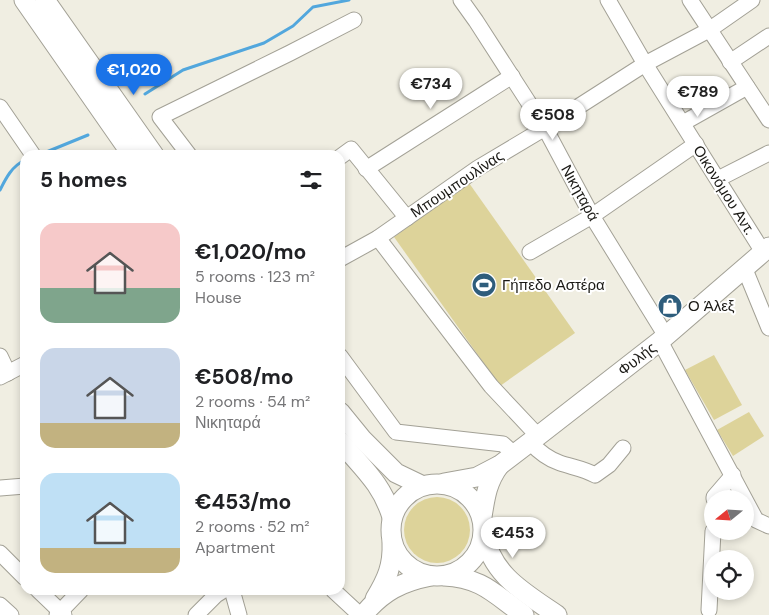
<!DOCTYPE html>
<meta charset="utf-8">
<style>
body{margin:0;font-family:"DM Sans",sans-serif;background:#f2f2f2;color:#202124;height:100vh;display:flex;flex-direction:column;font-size:19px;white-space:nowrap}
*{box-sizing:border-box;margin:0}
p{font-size:16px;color:#757577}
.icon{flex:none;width:28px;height:28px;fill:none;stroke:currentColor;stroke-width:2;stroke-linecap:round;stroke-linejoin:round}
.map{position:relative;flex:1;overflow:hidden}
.side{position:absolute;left:20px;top:150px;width:325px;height:445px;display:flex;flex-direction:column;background:#fff;border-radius:15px;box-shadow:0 2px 8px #0003}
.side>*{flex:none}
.needle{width:32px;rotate:252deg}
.fabs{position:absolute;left:704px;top:490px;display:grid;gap:10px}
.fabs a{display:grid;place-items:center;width:50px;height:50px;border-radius:50%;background:#fff;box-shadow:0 2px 8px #0003;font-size:25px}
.price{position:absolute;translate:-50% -42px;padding:0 11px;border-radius:18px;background:#fff;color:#222;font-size:16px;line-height:32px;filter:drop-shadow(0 1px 2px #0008)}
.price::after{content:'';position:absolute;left:50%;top:30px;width:15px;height:11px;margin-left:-8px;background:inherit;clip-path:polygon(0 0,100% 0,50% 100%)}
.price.active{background:#1a73e8;color:#fff}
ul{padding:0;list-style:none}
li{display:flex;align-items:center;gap:15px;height:125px;padding:0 20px}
li span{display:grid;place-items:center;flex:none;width:140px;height:100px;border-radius:15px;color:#555}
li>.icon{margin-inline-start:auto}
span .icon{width:60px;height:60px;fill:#fffc;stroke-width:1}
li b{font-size:21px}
h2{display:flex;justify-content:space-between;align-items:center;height:60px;padding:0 20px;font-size:21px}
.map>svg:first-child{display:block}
</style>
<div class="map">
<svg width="769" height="615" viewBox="0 0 769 615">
<rect width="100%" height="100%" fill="#f0eee2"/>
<g fill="#ddd39a">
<path d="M469,183L575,333L500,386L394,237Z"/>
<path d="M714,355L742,405L714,420L685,370Z"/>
<path d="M749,412L764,436L733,456L717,430Z"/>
<circle cx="437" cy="530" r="33"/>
</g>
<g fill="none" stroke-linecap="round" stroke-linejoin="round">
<g stroke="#52a7dd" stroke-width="3">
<path d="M145,94L183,70L264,43L293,26L313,7L349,0"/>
<path d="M39,155L88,135"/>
<path d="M0,190C6,178 12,166 25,160"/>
</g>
<defs>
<g id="minor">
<path d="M461,0L476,21L545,128L592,216L666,336"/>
<path d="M608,0L645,64L763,252"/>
<path d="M690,0L769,120"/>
<path d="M730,62L769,36"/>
<path d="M0,107L33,155"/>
<path d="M683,123L747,87"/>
<path d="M189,155L160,117L290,53L354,20"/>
<path d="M340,157L351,149L407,218"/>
<path d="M366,169L512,76"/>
<path d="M718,179L769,153"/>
<path d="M378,238L491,386L538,436"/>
<path d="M530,252L592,216L696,144"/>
<path d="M340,259L378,238L478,168L545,128L645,64L709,30L752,0"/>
<path d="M744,267L769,328"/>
<path d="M660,341L756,520L769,526"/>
<path d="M0,356L8,373"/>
<path d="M340,356L396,432L503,444L514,454"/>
<path d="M0,377L25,364"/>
<path d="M530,442C539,452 548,459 560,463C572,467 585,469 595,475L609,465L623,448"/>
<path d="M0,488L25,486"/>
<path d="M714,499V497L733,475"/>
<path d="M0,553L25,578"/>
<path d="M38,590L64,615"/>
<path d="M232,590L239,615"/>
<path d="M333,590L360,615"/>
<path d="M0,605L11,615"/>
<path d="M709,610L713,531"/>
<path d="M57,615L81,590"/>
<path d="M196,615L216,595L224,590"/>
</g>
<g id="major">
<path d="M24,0L132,155"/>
<path d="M45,0L154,155"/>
<path d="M340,412L362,439L396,473L421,485"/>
<path d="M340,441C362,468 381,482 392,517"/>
<path d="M444,483L477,477L500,465L538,436L660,341L769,247"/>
<circle cx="437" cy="530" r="46"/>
<path d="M482,517C485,498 487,482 499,466"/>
<path d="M484,533C491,575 525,593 557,615"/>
<path d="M444,576C483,578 494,594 524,615"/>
<path d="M375,599C387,579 393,566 392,542"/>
<path d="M363,615C383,591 401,582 431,576"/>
</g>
</defs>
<use href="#minor" stroke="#a3a196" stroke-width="17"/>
<use href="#major" stroke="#a3a196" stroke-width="21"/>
<use href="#minor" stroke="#fff" stroke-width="15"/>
<use href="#major" stroke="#fff" stroke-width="19"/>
</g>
<defs>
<symbol id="stadium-disc" viewBox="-11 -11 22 22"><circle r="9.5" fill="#2e5d7c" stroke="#fff"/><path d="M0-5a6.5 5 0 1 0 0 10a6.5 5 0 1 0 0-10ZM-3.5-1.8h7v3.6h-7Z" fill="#fff"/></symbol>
<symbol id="shop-disc" viewBox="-11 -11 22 22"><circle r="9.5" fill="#2e5d7c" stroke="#fff"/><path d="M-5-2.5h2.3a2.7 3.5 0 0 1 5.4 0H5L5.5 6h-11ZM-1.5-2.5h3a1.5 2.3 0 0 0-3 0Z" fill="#fff"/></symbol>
</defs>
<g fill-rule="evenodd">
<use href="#stadium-disc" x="470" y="271" width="28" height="28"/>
<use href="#shop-disc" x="656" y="292" width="28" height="28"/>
</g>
<g text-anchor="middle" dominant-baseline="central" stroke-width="4" stroke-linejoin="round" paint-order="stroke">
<g font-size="15" fill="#1a1915" stroke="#fff">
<text transform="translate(457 184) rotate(-34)">Μπουμπουλίνας</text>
<text transform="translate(724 190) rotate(58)">Οικονόμου Αντ.</text>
<text transform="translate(580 193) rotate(61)">Νικηταρά</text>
<text transform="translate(637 359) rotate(-38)">Φυλής</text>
</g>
<g font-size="15" fill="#1a1915" stroke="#fff" text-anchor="start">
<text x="502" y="285">Γήπεδο Αστέρα</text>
<text x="688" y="306">Ο Άλεξ</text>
</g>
</g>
</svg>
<div class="fabs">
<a><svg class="needle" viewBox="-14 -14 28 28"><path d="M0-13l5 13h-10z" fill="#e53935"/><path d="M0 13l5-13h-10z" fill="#757577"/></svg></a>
<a><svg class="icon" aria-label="locate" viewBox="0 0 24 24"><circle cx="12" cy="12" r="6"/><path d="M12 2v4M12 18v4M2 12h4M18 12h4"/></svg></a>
</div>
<b class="price active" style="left:134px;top:96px">€1,020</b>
<b class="price" style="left:431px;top:110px">€734</b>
<b class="price" style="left:698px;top:118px">€789</b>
<b class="price" style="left:553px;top:141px">€508</b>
<b class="price" style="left:513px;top:559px">€453</b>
<section class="side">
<h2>5 homes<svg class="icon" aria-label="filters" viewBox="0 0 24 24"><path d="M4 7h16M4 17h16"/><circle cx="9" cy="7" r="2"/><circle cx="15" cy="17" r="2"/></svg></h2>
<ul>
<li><span style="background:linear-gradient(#f6c9c9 65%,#7fa58c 0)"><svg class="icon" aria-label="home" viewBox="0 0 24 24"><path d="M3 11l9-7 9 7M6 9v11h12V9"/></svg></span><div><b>€1,020/mo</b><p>5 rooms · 123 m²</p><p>House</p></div></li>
<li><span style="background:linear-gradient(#c9d6e8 75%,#c2b280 0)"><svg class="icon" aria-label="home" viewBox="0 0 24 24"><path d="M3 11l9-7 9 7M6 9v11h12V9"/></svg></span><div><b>€508/mo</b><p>2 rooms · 54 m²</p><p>Νικηταρά</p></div></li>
<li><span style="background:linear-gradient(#bfe0f5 75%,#c2b280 0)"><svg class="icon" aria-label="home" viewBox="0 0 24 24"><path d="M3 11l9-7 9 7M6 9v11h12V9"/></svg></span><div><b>€453/mo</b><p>2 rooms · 52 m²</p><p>Apartment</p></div></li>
</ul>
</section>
</div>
